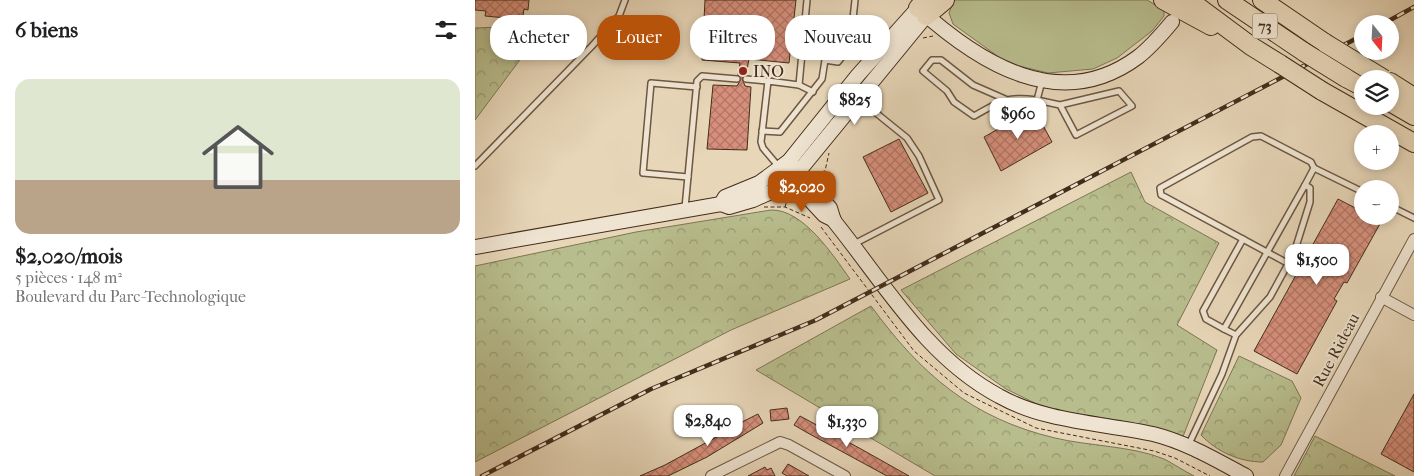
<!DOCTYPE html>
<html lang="fr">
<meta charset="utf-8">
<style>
body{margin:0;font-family:"IM FELL French Canon",serif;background:#f2f2f2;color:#202124;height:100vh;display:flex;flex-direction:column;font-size:19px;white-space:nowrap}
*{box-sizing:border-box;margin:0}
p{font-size:16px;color:#757577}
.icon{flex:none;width:28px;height:28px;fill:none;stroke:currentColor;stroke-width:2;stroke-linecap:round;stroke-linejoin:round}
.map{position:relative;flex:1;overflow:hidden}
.sheet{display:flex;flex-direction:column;background:#fff;width:475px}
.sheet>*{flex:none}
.guide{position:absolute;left:15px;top:15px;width:475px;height:45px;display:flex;gap:10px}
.needle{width:32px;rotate:162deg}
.tools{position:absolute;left:879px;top:15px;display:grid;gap:10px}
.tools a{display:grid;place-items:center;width:45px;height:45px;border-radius:50%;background:#fff;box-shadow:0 2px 8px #0003;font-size:25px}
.price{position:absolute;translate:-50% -42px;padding:0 11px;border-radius:10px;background:#fff;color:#222;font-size:16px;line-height:32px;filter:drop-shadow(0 1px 2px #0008)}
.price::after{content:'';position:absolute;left:50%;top:30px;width:15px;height:11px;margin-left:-8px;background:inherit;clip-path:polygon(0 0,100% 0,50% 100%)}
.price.on{background:#b45309;color:#fff}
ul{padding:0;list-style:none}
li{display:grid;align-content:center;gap:10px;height:265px;padding:0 15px}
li+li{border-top:1px solid #e0e0e0}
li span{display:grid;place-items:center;height:155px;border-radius:15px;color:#555}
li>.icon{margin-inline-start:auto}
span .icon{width:90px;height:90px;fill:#fffc;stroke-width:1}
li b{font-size:21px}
h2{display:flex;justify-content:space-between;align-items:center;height:60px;padding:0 15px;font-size:21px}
.tag{padding:0 18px;border-radius:20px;background:#fff;box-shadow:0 2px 8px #0003;font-size:18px;line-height:45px}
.tag.on{background:#b45309;color:#fff}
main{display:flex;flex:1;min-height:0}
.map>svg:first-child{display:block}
</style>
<main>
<section class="sheet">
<h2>6 biens<svg class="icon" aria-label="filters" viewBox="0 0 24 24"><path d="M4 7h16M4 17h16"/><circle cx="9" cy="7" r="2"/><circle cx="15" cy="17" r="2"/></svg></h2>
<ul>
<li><span style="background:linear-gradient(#dfe7d0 65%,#b9a48a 0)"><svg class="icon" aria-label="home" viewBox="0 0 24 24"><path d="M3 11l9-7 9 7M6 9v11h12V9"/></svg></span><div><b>$2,020/mois</b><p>5 pièces · 148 m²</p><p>Boulevard du Parc-Technologique</p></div></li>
</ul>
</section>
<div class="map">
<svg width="939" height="476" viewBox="0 0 939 476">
<defs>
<pattern id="forest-crowns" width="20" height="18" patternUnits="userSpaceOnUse" patternTransform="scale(1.25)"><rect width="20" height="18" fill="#b8bd8d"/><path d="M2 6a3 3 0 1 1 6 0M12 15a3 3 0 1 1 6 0" fill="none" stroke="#979a72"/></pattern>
<pattern id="building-cross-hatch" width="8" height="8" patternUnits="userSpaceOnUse" patternTransform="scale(1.25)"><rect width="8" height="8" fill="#d78f7b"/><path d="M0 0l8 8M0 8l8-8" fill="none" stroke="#b07564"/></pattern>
</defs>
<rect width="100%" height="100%" fill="#e7d6b8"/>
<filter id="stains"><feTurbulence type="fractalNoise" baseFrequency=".004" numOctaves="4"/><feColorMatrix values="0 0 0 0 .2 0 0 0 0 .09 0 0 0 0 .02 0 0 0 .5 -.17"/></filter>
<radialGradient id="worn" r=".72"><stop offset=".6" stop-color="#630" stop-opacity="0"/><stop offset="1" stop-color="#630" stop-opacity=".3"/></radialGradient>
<path fill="#b8bd8d" stroke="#7e7554" d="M479,0H672L689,10V16L677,31L642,58L618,69L573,73L532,63L478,24L474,13Z"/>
<g fill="url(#forest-crowns)" stroke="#7e7554">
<path d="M55,26L50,53L0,120V28Z"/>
<path d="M656,172L670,202L744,243L702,325L742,350L707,439L647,421L591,412L564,405L531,389L481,354L426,290Z"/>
<path d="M296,210C328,209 358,255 375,279L256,330L0,462V266L161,232Z"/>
<path d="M396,306C446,374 496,418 580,438C613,446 658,446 689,459C699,464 709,471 719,476H460L281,370Z"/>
<path d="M764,356L817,381L826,398L806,445L788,462C765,462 742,452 726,435Z"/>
<path d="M840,436L920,476H819Z"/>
</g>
<g fill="url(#building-cross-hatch)" stroke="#432d1a">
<path d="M0,0H54L53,10L49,9L48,16L43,15L42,19L10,16L11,11L0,10Z"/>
<path d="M230,0H321L314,63L274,59L271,75L267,78L270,86L276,87L272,150L232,149L238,85L262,86L266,79L263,75L265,63L227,60Z"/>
<path d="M559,109L577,142L526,171L509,137Z"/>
<path d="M424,139L453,193L416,212L388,157Z"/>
<path d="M863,199L888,212V216H895L906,222L872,283L869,282L859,299L862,301L822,374L779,351Z"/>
<path d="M939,394V472L906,454Z"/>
<path d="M312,408L314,419L296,421L295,410Z"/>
<path d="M283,414L288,423L232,457L193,476H165L190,465L258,428L255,422L265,417L267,422Z"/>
<path d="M325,416L386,449L434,476H412L331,432L319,425Z"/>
<path d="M313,464L334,476H312L307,473Z"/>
<path d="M290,467L292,470L296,468L300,476H273Z"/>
</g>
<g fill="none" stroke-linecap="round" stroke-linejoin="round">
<defs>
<g id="lane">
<path d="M271,79L293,81"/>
<path d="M324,85L338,92"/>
<path d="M530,99L498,85L466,60H457L448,71L472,91L479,102L499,116C526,101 530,96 562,100L567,81"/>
<path d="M562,100L585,105L601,135L657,106L644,91L585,105"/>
<path d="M287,131L305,132L347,79L350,60L363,62L375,47L380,0"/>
<path d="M0,166L117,46L144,16L150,0"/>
<path d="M304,167L288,148L286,142L293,81L324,85L332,0"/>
<path d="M213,177L168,173L176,83L222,87"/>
<path d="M830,185L839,168"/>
<path d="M915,206L939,218"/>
<path d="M210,208L222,81L227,76L262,79"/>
<path d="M379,244L464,200L444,156L432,138L385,100"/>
<path d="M814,264L690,197L686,195L685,188L777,137L786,136L836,162L839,168L888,192"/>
<path d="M749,329L731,319L728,311L768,239"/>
<path d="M713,446L747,374L761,335L795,297L819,253L835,202V188L830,185L749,329L761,335"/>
</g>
<g id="street">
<path d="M906,297L939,315"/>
<path d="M236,476L305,442L314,445L370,476"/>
<path d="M810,476L939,239"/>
</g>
<g id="secondary">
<path d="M314,161L355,208L359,221C410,284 451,357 524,396C570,422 627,423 678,434C711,442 741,460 771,476"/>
<path d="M310,173L349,215L359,220"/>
<path d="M246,204L250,197L284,183L314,161L383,75L443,8C504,63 585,115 663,57C676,47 687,34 697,22"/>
<path d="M0,247L246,204L254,207L278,200L296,192L324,171L451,16"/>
</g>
<g id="highway">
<path d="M688,0L736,26"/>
<path d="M714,0L776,46L805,64"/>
<path d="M752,0L829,52"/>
<path d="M787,0L850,43"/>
<path d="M443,8L450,0"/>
<path d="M451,16L470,0"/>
<path d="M871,78L888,87"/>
<path d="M915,82L939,97"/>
<path d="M847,91L939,143"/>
<path d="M915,102L939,116"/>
</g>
</defs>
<use href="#lane" stroke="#6c5742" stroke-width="8"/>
<use href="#street" stroke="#6c5742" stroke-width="12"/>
<use href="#secondary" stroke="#432d1a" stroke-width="16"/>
<use href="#highway" stroke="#432d1a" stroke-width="20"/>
<g stroke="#432d1a" stroke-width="1" stroke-dasharray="4 2.5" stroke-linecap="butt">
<path d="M448,38L458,36"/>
<path d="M340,173L350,171L354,153"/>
<path d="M289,207H310L335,218"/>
<path d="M310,207L314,194"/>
<path d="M346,227L439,351L489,393L561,428L679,451L700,458L735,476"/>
</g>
<use href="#lane" stroke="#efe4d1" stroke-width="5"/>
<use href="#street" stroke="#efe4d1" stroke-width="10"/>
<use href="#secondary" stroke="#efe4d1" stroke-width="14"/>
<use href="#highway" stroke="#e7d6b8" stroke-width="18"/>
<defs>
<g id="rail">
<path d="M908,24L939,7"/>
<path d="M7,476L176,389L341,320L888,35"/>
</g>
</defs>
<use href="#rail" stroke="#432d1a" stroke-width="4.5"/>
<use href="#rail" stroke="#efe4d1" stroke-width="2.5" stroke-dasharray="8" stroke-linecap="butt"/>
<defs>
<g id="highway-bridge">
<path d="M850,43L909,79"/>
<path d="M829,52L871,78"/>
<path d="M805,64L847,91"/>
</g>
</defs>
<use href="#highway-bridge" stroke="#432d1a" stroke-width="20" stroke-linecap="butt"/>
<use href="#highway-bridge" stroke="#e7d6b8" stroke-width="18"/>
</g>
<circle fill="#8f2418" stroke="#efe4d1" stroke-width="2" cx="268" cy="71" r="5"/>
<g text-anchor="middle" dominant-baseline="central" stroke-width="4" stroke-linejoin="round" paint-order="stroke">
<rect fill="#efe4d1" stroke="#776451" stroke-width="1" x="777.5" y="13.5" width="25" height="25" rx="4"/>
<g font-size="15" font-weight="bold" fill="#432d1a">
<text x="790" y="26">73</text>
</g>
<g font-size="16" fill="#432d1a" stroke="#efe4d1" text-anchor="start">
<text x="278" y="71">INO</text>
</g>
<g font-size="16" fill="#432d1a" stroke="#efe4d1">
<text transform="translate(861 350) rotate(-62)">Rue Rideau</text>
</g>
</g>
<rect width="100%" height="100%" filter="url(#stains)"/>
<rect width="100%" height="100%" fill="url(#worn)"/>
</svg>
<div class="tools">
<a><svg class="needle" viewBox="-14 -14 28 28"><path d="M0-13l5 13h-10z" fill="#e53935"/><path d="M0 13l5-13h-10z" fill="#757577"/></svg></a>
<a><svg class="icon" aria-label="layers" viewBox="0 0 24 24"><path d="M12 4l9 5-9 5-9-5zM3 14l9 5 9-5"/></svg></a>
<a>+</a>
<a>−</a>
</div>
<b class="price" style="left:380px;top:126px">$825</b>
<b class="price" style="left:543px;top:140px">$960</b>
<b class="price on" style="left:327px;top:213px">$2,020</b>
<b class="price" style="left:842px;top:286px">$1,500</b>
<b class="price" style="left:233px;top:447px">$2,840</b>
<b class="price" style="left:372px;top:448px">$1,330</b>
<div class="guide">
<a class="tag">Acheter</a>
<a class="tag on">Louer</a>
<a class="tag">Filtres</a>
<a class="tag">Nouveau</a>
</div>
</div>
</main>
